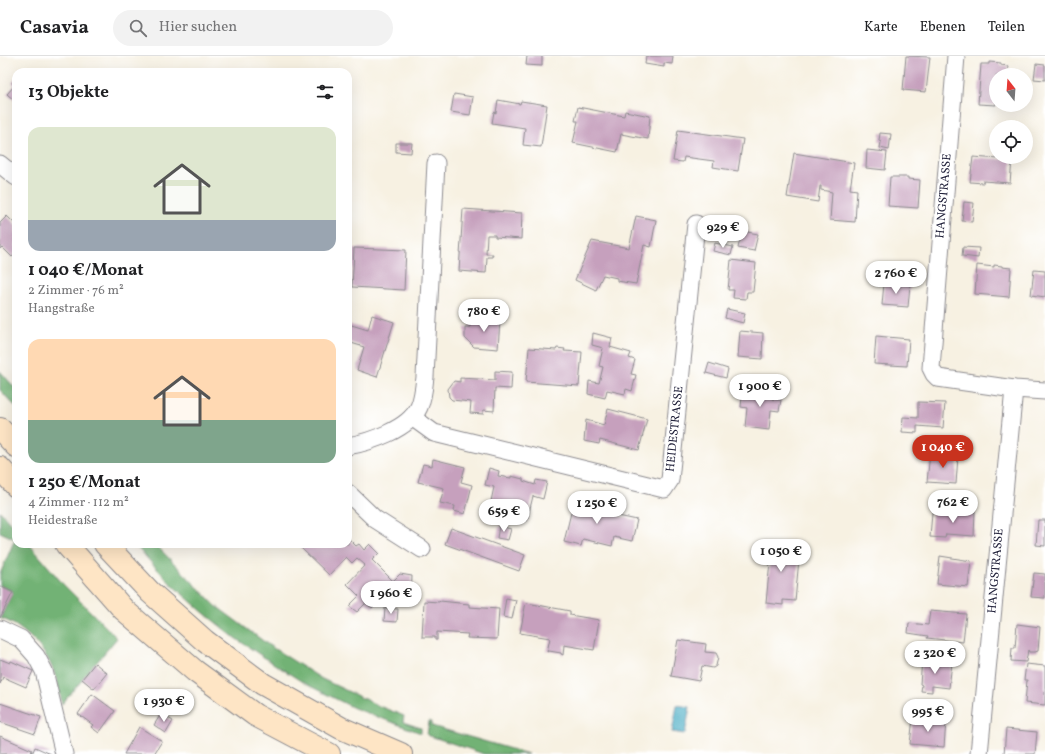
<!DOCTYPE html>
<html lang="de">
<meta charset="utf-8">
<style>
body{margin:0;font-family:Vollkorn,serif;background:#f2f2f2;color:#202124;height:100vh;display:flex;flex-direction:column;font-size:15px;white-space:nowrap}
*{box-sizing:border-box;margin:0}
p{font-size:13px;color:#757577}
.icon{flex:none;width:22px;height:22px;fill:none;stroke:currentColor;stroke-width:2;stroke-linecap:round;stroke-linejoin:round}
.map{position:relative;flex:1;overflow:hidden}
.sheet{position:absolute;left:12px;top:12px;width:340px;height:480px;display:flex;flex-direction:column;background:#fff;border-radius:12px;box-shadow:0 4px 16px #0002}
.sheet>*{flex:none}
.needle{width:26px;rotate:343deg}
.buttons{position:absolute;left:989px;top:12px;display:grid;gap:8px}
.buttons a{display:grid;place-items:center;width:44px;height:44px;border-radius:50%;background:#fff;box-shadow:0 4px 16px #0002;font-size:20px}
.price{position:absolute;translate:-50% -34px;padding:0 9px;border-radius:14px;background:#fff;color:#222;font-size:13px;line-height:26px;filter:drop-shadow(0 1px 2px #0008)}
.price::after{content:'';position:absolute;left:50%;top:24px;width:12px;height:9px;margin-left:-6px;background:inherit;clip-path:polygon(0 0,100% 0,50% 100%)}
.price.on{background:#c8321e;color:#fff}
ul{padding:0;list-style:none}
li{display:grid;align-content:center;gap:8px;height:212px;padding:0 16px}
li span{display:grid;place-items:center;height:124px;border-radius:12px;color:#555}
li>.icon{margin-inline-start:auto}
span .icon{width:72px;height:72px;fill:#fffc;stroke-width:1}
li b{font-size:17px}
h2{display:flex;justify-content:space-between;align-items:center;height:48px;padding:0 16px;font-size:17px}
header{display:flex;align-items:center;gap:24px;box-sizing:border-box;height:56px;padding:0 20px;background:#fff;border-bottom:1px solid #e0e0e0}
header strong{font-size:19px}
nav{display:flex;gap:22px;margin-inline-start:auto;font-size:14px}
.search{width:280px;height:36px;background:#f2f2f2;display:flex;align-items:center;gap:10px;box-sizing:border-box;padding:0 14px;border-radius:22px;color:#757577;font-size:15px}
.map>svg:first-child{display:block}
</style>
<header>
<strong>Casavia</strong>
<div class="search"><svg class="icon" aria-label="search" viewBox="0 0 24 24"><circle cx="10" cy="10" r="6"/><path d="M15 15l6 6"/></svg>Hier suchen</div>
<nav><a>Karte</a><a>Ebenen</a><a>Teilen</a></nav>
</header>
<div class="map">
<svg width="1045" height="698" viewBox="0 0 1045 698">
<rect width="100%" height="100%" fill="#fff"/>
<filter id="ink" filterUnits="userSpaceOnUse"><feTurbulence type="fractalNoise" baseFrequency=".025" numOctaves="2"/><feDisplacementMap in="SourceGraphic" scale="8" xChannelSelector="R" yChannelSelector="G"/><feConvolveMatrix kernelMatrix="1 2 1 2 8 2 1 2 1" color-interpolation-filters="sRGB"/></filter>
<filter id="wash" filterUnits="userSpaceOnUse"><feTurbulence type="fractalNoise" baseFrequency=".012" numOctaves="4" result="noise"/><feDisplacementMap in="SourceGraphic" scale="16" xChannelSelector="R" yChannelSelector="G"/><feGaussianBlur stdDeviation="0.9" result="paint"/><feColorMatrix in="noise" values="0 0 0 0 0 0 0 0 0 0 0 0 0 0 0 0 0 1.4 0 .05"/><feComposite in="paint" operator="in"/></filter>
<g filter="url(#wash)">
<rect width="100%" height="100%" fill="#f7f1e2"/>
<g fill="#72b274" stroke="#4a6a58">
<path d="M0,315L16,333V351L0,334Z"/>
<path d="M0,455L16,473V488H29L63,528L117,582L62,648C57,620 51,600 29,580C20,572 12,566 0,562L13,536L0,530V518L15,483L0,476Z"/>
<path d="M134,488H155L216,550L270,590L322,623L379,650L404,660L403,666L421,672V677L354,652L304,627L268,604L235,582L204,557L172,529Z"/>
<path d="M429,665L432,666V670L528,698H484L427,679Z"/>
</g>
<path fill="#41a8c1" stroke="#32657e" d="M677,649L690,651L685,678L672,676Z"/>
<g id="blocks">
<g fill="#c6a0bd">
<path d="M527,0H542V10L526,9Z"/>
<path d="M646,0H673L672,8L664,7V11L645,8Z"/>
<path d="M906,0L930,1L926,36L903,34Z"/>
<path d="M989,6L1001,7V9L1008,10L1007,19H996V49L978,48L981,8H989Z"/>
<path d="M1036,8L1045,9V24L1034,23Z"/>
<path d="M16,22V46L7,38L15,29L12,27Z"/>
<path d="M454,38L473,41L470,59L451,56Z"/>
<path d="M498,44L520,48L521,45L547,49L541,91L523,89L525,72L492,67L494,56L496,57Z"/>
<path d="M578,51L624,60L625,55L650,60L648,83L621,78L617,96L573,87L578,65H575Z"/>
<path d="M678,74L743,83L738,115L713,111L714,105L684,101L683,106L673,105Z"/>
<path d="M880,77L891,78L889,94L880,92L881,86L879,85Z"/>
<path d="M396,87H412L411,97L396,96Z"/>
<path d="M867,94L887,96L885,114L866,112Z"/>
<path d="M794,97L854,107L850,133L857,134L855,166L830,164L832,136L821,134V130H820L818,146L787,141Z"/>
<path d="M973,101L1012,104L1010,127L983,125V127L970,126Z"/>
<path d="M890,121H908V123L920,124L918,152L888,150Z"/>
<path d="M964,146L974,147L972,166L962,165Z"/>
<path d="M463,153L522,157L521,183L495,181V179H487L486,198H493L492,201H487L486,217L459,215Z"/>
<path d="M7,160L16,169V197L12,201L2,191L0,193V167Z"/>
<path d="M636,160L656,164L651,191L644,189L636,228L617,225V222L603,219L596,234L575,224L592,185L629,192Z"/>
<path d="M742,175L758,178L754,195L738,192Z"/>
<path d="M715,187L733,191L731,199L713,195Z"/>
<path d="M963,191L979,192L978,202L962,200Z"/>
<path d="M354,192L406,194L404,234L352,231Z"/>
<path d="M731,204L756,207L753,236H747L746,243L733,242L734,234H728Z"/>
<path d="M977,209L994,211V209L1002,210V211L1011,212L1009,241L975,238Z"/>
<path d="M1034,214L1045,215V241L1031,239Z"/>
<path d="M884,227L910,229L908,251L882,249Z"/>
<path d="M727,253L745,257L743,267L725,262Z"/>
<path d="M372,259L394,266L377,321L357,314L364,291L348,286V268L368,274Z"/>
<path d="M471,263L500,264L498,293L474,291L465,282V271H470Z"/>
<path d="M740,275L763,277L762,303L738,301Z"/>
<path d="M593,277L612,282L610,291L631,297L629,302L635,304L631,318L636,319L632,335L626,333L625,338L607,334L605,342L588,338L589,325L599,327L603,311L599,310L603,292L592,289Z"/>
<path d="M876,280L909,283L907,310L874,308Z"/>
<path d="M529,292L556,294L557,292L565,293L564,295L582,296L579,330L526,326Z"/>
<path d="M709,307L728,313L726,322L706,317Z"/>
<path d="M495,315L512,316L511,333L495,332L494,355L483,354V358L470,357L471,346L452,344L449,341L448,333L454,325L460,326V322L495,324Z"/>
<path d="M754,329L770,331L769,340H772V343L781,344L779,355L771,354L769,374L745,371L747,352L741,351L742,341L748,342V338H753Z"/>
<path d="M918,346L945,347L943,372L917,370V377L902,376L903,361L918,362Z"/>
<path d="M608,353L647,363L639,394L600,384L599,388L584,385L586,364L604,369Z"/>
<path d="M930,397L958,400L956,428L927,426Z"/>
<path d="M433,403L465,411L461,426L472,429L465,458L454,455L455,450L440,447L444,432L418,426L423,408L432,410Z"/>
<path d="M489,412L499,415L498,420L511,422V420L523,423V425L535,429L536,424L547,426L543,443L533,440L527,465L489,455L494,431L485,429Z"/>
<path d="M574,444L596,449V452L619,458L618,460L637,464L632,485L614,481L612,490L583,483L581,490L564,486Z"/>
<path d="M947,453L975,455L974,480L946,478L945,482L930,481L932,457L946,458Z"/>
<path d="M1038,464H1045V490L1036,489Z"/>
<path d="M499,470L511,473L508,484L497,482Z"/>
<path d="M451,472L525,499L519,515L445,488Z"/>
<path d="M348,482L356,490L359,488L364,494L370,488L379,497L372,504L393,525L400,518L412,520L411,544L392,541L388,536L372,552L366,547L357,556L349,550L359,540L347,528L365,509L357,502L352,507L346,501L329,519L301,492L306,488H348Z"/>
<path d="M761,490L800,493L795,545L783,544V549L766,547L770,506L760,505Z"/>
<path d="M940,500L971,505L968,531L937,528Z"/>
<path d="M1034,517L1045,518V542L1031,541Z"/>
<path d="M0,530L13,536L0,562Z"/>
<path d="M506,542L516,544L512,563L503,561Z"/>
<path d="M424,545L439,546L440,545L469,548V551L499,553L497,583L467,582L468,578L437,576V584H435V581H422Z"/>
<path d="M526,546L527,547L570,555V559L599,564L594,594L564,589L563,599L561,598V597L549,595L547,596L550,582L520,577Z"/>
<path d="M385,552L398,553L397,566L384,565Z"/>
<path d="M930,555L966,558L963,586L927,582L928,580L908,577L909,567L928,569Z"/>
<path d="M1017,568L1040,571L1038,595L1035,596H1029L1028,594L1026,606L1011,605L1012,592H1015Z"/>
<path d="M678,584L706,588L705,596L716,597L718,601L716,610L713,612L702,610L699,625L671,620Z"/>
<path d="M0,603L10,607L11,605L33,615L26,631L3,621L0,628Z"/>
<path d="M922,604L952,607L949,632L932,630V636L921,635L922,629L920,628Z"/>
<path d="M95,607L107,617L94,633L82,623Z"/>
<path d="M1026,608L1045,610V649L1025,647L1027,624H1024Z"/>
<path d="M92,638L115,655L99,677L91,671L93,669L78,658Z"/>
<path d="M0,647L41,661L35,678L0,666Z"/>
<path d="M161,658L173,665L166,677L154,669Z"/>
<path d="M913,662L946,665L944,691L910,688Z"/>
<path d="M139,671L162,685L154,698H124Z"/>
<path d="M1006,673L1037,676L1035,698H1004Z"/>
<path d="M0,680L32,694L31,698H0Z"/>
<path d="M35,691L51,698H32Z"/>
</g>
</g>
</g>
<g filter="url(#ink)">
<use href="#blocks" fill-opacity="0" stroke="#8c8a8e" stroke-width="1"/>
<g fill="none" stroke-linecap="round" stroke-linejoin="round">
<defs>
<g id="minor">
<path d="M956,0L931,312L934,318L938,322L1014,333L1045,335"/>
<path d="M0,108L16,121"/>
<path d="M412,361L434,377L664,433L670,424L696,168"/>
<path d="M348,390C370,386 409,373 419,351C423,342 424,331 425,321L436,107"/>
<path d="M348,437L375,463L422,493"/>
<path d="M0,573L21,583L36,600L44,615L64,698"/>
<path d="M979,698L1014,333"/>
</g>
<g id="secondary">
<path d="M0,373L16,390"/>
<path d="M0,412L16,430"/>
<path d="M66,488L124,554L195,615L255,659L329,698"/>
<path d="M105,488L150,536L205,585L263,628L341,672L401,698"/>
</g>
</defs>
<use href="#minor" stroke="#8c8a8e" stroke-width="19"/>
<use href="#secondary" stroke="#8c8a8e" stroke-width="24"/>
<use href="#minor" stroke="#fff" stroke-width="17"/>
<use href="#secondary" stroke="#fee5c5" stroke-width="22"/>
</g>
</g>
<g text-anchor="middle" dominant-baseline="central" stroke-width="4" stroke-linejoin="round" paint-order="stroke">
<g font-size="12" fill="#22223b" stroke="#fff">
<text transform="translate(944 140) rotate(-85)">HANGSTRASSE</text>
<text transform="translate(675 373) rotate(-84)">HEIDESTRASSE</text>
<text transform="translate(996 515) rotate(-85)">HANGSTRASSE</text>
</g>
</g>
</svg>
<div class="buttons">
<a><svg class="needle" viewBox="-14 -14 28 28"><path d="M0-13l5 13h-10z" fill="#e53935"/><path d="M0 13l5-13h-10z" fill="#757577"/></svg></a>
<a><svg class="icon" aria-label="locate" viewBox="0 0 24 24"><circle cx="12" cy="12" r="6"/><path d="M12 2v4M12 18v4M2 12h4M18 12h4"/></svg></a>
</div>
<b class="price" style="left:723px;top:193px">929 €</b>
<b class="price" style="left:896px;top:239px">2 760 €</b>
<b class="price" style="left:484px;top:277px">780 €</b>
<b class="price" style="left:760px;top:352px">1 900 €</b>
<b class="price on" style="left:943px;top:413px">1 040 €</b>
<b class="price" style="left:953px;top:468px">762 €</b>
<b class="price" style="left:597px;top:469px">1 250 €</b>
<b class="price" style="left:504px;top:477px">659 €</b>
<b class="price" style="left:781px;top:517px">1 050 €</b>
<b class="price" style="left:391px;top:559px">1 960 €</b>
<b class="price" style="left:935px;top:619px">2 320 €</b>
<b class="price" style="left:164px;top:667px">1 930 €</b>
<b class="price" style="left:928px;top:677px">995 €</b>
<section class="sheet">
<h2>13 Objekte<svg class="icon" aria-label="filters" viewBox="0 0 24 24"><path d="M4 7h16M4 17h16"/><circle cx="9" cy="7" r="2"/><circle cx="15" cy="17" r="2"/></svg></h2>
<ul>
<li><span style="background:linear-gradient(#dfe7d0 75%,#9aa5b1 0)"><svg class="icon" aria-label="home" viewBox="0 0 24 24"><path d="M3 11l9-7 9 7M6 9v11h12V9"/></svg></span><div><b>1 040 €/Monat</b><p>2 Zimmer · 76 m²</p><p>Hangstraße</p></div></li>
<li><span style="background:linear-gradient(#ffd9b3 65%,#7fa58c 0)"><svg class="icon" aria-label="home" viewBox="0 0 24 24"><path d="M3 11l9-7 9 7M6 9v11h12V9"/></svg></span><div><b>1 250 €/Monat</b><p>4 Zimmer · 112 m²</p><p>Heidestraße</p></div></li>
</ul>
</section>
</div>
